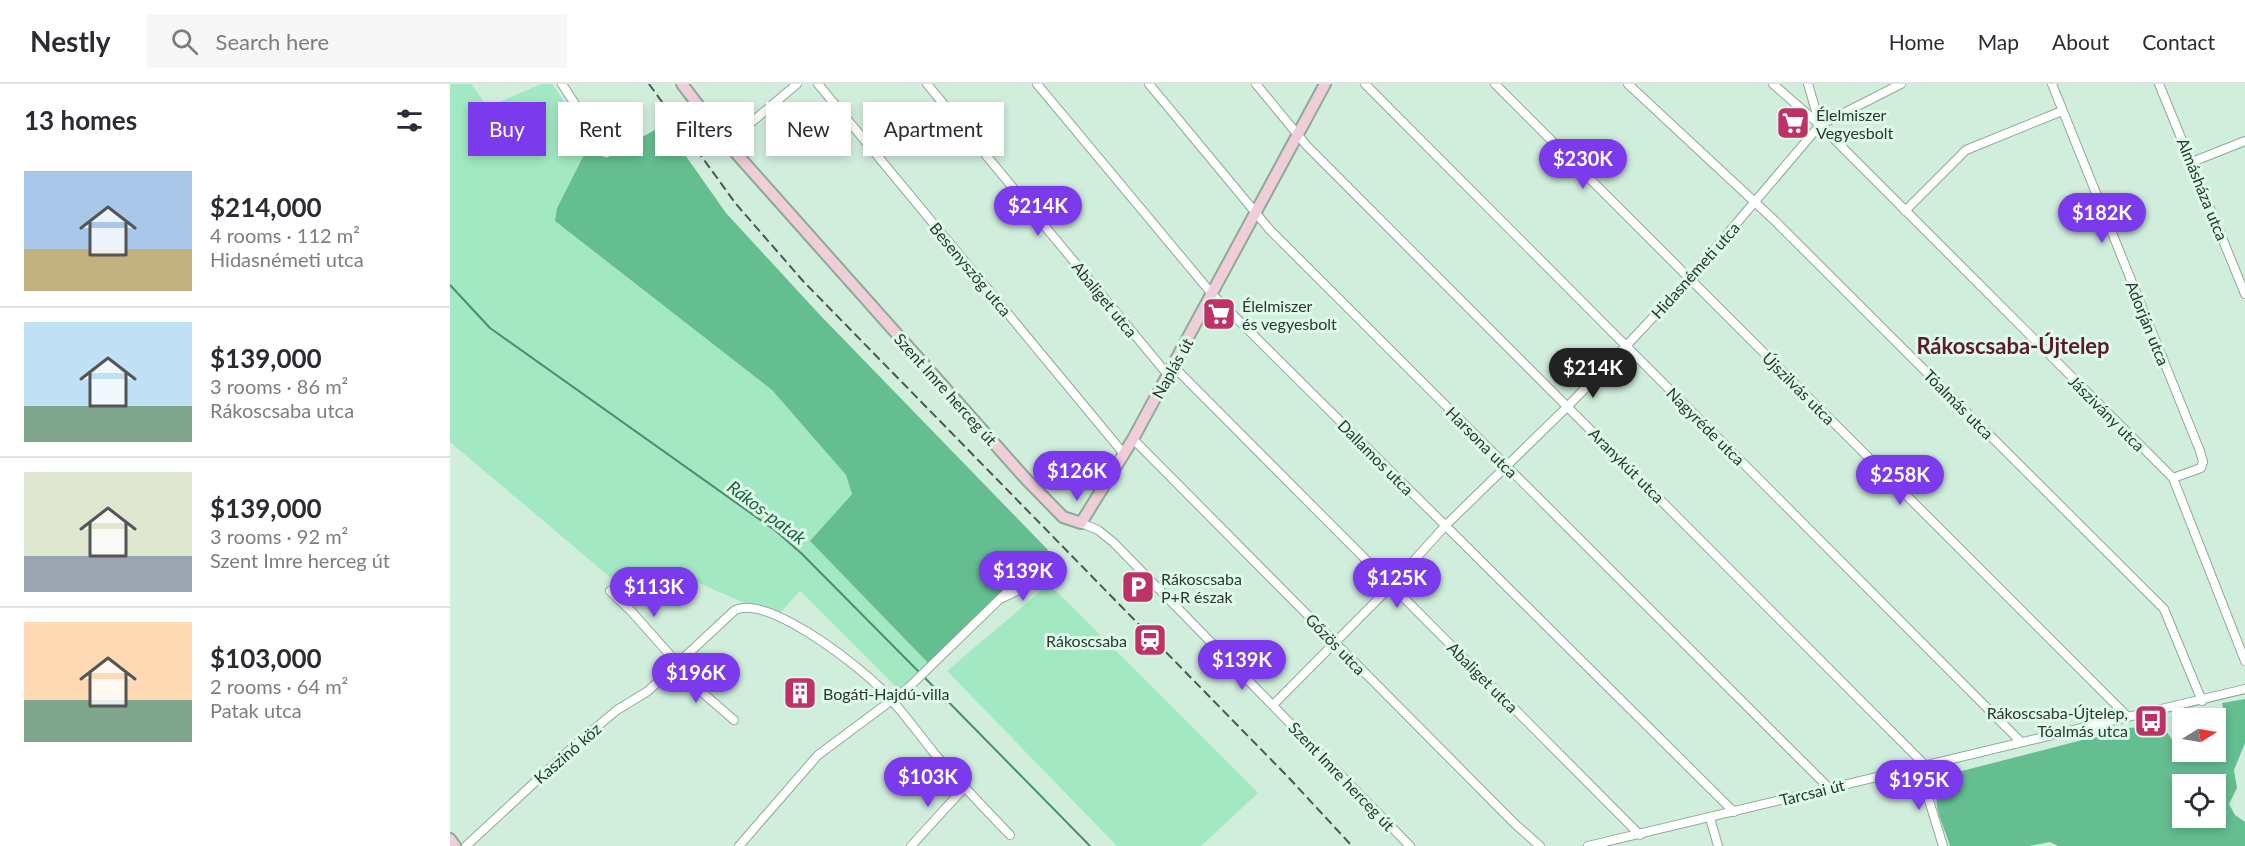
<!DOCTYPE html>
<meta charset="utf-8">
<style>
body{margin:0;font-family:Lato,sans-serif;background:#f7f7f7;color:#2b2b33;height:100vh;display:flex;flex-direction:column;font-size:22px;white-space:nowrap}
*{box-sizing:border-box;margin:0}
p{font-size:20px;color:#7c7c81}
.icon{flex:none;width:33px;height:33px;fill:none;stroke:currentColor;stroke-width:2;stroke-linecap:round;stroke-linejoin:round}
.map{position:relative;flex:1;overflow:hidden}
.sheet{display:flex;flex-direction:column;background:#fff;width:450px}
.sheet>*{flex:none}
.top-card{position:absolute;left:18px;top:18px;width:570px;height:54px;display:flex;gap:12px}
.needle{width:39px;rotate:79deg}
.buttons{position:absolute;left:1722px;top:624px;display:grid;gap:12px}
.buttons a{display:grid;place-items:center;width:54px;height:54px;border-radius:0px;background:#fff;box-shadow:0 3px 9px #0003;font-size:30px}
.price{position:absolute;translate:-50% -51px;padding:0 14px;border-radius:21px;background:#7c3aed;color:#fff;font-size:20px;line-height:39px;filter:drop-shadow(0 2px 3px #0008)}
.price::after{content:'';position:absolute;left:50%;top:36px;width:18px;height:14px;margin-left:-9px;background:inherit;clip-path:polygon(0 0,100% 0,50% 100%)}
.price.active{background:#222;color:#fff}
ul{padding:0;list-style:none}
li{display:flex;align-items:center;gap:18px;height:150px;padding:0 24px}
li+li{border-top:2px solid #e1e1e2}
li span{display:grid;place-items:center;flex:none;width:168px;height:120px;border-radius:0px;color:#555}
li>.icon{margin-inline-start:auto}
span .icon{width:72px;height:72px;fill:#fffc;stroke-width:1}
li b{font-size:26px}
h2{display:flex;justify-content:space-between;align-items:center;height:72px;padding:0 24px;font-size:26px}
.tag{padding:0 21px;border-radius:0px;background:#fff;box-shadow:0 3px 9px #0003;font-size:21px;line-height:54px}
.tag.active{background:#7c3aed;color:#fff}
header{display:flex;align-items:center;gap:36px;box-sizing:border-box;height:84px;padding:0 30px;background:#fff;border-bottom:2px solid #e1e1e2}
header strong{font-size:28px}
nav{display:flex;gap:33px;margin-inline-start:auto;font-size:21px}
.search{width:420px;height:54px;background:#f7f7f7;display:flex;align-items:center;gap:15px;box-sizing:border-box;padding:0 21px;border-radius:0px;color:#7c7c81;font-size:22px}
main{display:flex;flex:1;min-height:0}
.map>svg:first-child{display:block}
</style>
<header>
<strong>Nestly</strong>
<div class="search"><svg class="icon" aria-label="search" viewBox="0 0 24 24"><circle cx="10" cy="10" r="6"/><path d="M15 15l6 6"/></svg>Search here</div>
<nav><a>Home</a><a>Map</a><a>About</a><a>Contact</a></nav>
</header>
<main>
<section class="sheet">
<h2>13 homes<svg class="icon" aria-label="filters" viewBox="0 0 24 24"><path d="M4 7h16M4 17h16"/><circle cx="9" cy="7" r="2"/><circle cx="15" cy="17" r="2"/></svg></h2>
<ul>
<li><span style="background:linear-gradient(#a9c7e8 65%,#c2b280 0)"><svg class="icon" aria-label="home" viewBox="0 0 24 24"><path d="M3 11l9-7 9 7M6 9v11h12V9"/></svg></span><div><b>$214,000</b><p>4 rooms · 112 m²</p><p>Hidasnémeti utca</p></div></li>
<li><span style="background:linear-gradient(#bfe0f5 70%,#7fa58c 0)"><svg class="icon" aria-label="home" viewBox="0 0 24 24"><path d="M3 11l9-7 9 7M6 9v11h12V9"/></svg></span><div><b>$139,000</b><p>3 rooms · 86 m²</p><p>Rákoscsaba utca</p></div></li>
<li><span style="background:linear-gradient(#dfe7d0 70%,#9aa5b1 0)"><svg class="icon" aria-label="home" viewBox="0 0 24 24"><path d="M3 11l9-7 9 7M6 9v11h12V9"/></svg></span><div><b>$139,000</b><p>3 rooms · 92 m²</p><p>Szent Imre herceg út</p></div></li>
<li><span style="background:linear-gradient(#ffd9b3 65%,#7fa58c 0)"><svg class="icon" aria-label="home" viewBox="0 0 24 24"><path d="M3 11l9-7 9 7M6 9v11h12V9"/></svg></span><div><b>$103,000</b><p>2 rooms · 64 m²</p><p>Patak utca</p></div></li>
</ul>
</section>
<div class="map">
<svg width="1795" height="762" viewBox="0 0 1795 762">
<rect width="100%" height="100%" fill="#d1eedd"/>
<g fill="#a2e8c2">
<path d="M0,0H21L38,23L91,0H102L141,57L107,124L105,137L322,306L396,391L402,409L360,457L480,581L449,606L350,507L326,533L231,491L207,484L160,493L0,358Z"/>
<path d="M599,500L808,709L751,762H667L497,587Z"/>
</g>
<g fill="#64be90" fill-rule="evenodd">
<path d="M214,41L276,129L369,230L598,466L584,477L480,581L360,457L402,410L396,391L322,306L105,137L107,124L141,57L154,74Z"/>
<path d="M1795,615V659L1784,686L1787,704L1779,720L1785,731L1795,738V762H1608L1600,758L1579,762H1500C1491,732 1473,710 1504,689L1679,644L1708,641L1716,647L1731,668L1742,670L1766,668V661C1778,649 1776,635 1772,619ZM1732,700H1766V734H1732Z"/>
</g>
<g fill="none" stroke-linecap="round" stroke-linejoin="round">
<g stroke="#4c8e6c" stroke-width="2">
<path d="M0,201L40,244L326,447L352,470L470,589"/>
<path d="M474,593L640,762"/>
</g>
<defs>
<g id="street">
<path d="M112,0L157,69"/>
<path d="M368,0L674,370"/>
<path d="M477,0L718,291"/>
<path d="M587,0L762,210L1284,728"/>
<path d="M699,0L820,146L1378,703"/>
<path d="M806,0L857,62L1476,682"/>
<path d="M915,0L1571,658"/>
<path d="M1045,0L1678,633"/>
<path d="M1178,0L1323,135L1714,525L1752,617"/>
<path d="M1323,0L1370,41L1723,394L1795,577"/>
<path d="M1358,0L1370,41"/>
<path d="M1602,0L1750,367L1753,378L1751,384L1723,394"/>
<path d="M1709,0L1795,210"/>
<path d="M277,59L347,0"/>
<path d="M1742,78L1795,57"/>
<path d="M1455,127L1516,66L1612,27"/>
<path d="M723,282L1190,751"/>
<path d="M683,355L1065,740L1090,762"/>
<path d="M631,439L648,446L663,458L960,762"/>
<path d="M160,507L181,527L228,580"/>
<path d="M224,584L284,636"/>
<path d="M823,621L942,501L995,442L1118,322L1176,262L1240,194L1370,41L1451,0"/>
<path d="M1469,684L1493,762"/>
<path d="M1260,734L1268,762"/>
<path d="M16,762L125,661L167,626L198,607L285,526C317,511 402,577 426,600C448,620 466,647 485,670C509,698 534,724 560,751"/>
<path d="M289,762L368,671L458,604L587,479H598L601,487L595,494L550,515"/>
<path d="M461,762L514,704"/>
<path d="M1138,762L1795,605"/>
</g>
<g id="secondary">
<path d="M232,0L277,59L575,394L613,433L631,439L683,355L875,0"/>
<path d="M0,755L5,762"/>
</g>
</defs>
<use href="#street" stroke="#8ea999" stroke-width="10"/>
<use href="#secondary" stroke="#8ea999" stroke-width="14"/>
<use href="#street" stroke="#fff" stroke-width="8"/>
<use href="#secondary" stroke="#f0ced9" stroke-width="10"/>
<path stroke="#4a584f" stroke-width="2" stroke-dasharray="9 4.5" stroke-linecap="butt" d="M199,0L286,120L353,197L840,695L902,762"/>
</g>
<defs>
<symbol id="supermarket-square" viewBox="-11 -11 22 22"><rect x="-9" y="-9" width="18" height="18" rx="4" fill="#be3268" stroke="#defbea"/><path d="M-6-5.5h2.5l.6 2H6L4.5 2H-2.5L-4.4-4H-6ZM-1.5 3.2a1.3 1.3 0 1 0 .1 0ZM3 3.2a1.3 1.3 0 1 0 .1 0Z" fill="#fff"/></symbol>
<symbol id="parking-square" viewBox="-11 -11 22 22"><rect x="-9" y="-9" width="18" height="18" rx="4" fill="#be3268" stroke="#defbea"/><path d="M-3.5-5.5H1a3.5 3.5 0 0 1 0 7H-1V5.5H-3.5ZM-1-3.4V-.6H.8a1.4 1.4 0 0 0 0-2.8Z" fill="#fff"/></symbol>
<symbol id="station-square" viewBox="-11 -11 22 22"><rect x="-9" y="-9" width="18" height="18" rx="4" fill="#be3268" stroke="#defbea"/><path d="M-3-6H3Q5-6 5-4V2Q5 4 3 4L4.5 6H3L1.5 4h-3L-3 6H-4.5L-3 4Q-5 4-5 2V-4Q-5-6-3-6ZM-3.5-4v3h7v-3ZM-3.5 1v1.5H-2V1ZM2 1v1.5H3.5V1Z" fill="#fff"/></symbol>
<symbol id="building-square" viewBox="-11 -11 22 22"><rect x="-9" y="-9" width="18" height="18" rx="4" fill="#be3268" stroke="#defbea"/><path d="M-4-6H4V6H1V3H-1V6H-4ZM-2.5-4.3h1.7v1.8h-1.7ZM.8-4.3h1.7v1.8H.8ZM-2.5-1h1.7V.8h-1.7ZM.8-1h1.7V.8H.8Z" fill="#fff"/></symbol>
<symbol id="bus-square" viewBox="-11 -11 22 22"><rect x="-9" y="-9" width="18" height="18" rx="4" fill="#be3268" stroke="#defbea"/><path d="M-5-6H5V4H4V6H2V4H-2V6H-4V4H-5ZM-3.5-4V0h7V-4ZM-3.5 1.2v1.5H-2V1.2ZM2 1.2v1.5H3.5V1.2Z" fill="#fff"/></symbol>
</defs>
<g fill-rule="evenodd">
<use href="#supermarket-square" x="1324" y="20" width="38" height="38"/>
<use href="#supermarket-square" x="750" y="211" width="38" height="38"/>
<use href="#parking-square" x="669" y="484" width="38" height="38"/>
<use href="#station-square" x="681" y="537" width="38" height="38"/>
<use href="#building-square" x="331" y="590" width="38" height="38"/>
<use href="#bus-square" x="1682" y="618" width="38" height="38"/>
</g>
<g text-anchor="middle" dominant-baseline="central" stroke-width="6" stroke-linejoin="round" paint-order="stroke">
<g font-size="16" fill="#2c3730" stroke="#defbea" text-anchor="start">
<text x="1366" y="30">Élelmiszer<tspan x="1366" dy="18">Vegyesbolt</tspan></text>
<text x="792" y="221">Élelmiszer<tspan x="792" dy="18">és vegyesbolt</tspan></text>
<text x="711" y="494">Rákoscsaba<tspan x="711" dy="18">P+R észak</tspan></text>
<text x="677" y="556" text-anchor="end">Rákoscsaba</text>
<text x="373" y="609">Bogáti-Hajdú-villa</text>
<text x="1678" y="628" text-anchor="end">Rákoscsaba-Újtelep,<tspan x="1678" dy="18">Tóalmás utca</tspan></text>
</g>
<g font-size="16" fill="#2c3730" stroke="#defbea">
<text transform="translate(1753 105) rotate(68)">Almásháza utca</text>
<text transform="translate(521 185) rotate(50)">Besenyszög utca</text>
<text transform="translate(1245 186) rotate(-48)">Hidasnémeti utca</text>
<text transform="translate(655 215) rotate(51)">Abaliget utca</text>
<text transform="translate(1698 239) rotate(68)">Adorján utca</text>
<text transform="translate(722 284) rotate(-61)">Naplás út</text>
<text transform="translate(1349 304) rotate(45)">Újszilvás utca</text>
<text transform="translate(496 305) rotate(48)">Szent Imre herceg út</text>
<text transform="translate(1509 320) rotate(45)">Tóalmás utca</text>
<text transform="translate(1657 329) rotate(45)">Jászivány utca</text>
<text transform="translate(1256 342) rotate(45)">Nagyréde utca</text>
<text transform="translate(1032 358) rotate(45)">Harsona utca</text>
<text transform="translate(926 373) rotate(45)">Dallamos utca</text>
<text transform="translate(1177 381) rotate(45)">Aranykút utca</text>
<text transform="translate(886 560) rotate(46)">Gőzös utca</text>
<text transform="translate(1033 593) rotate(45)">Abaliget utca</text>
<text transform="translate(117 669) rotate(-41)">Kaszinó köz</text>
<text transform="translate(892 692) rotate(46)">Szent Imre herceg út</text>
<text transform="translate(1362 708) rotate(-14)">Tarcsai út</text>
</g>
<g font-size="18" font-style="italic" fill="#1f6243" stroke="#defbea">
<text transform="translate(317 428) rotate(37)">Rákos-patak</text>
</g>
<g font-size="22" font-weight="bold" fill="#5c1931" stroke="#defbea">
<text x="1563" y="261">Rákoscsaba-Újtelep</text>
</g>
</g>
</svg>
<div class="buttons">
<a><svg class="needle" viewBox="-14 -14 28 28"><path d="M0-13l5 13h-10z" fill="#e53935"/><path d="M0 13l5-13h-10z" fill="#7c7c81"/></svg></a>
<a><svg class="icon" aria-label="locate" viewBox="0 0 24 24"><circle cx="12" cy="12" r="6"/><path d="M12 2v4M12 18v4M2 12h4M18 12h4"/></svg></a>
</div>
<b class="price" style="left:1133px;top:106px">$230K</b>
<b class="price" style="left:588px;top:153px">$214K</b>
<b class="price" style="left:1652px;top:160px">$182K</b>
<b class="price active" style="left:1143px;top:315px">$214K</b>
<b class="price" style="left:627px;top:418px">$126K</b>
<b class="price" style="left:1450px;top:422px">$258K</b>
<b class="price" style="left:573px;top:518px">$139K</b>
<b class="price" style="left:947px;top:525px">$125K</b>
<b class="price" style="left:204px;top:534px">$113K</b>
<b class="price" style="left:792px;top:607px">$139K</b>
<b class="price" style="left:246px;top:620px">$196K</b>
<b class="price" style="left:478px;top:724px">$103K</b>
<b class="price" style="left:1469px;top:727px">$195K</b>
<div class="top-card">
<a class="tag active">Buy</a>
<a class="tag">Rent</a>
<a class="tag">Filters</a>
<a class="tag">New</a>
<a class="tag">Apartment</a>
</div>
</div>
</main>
